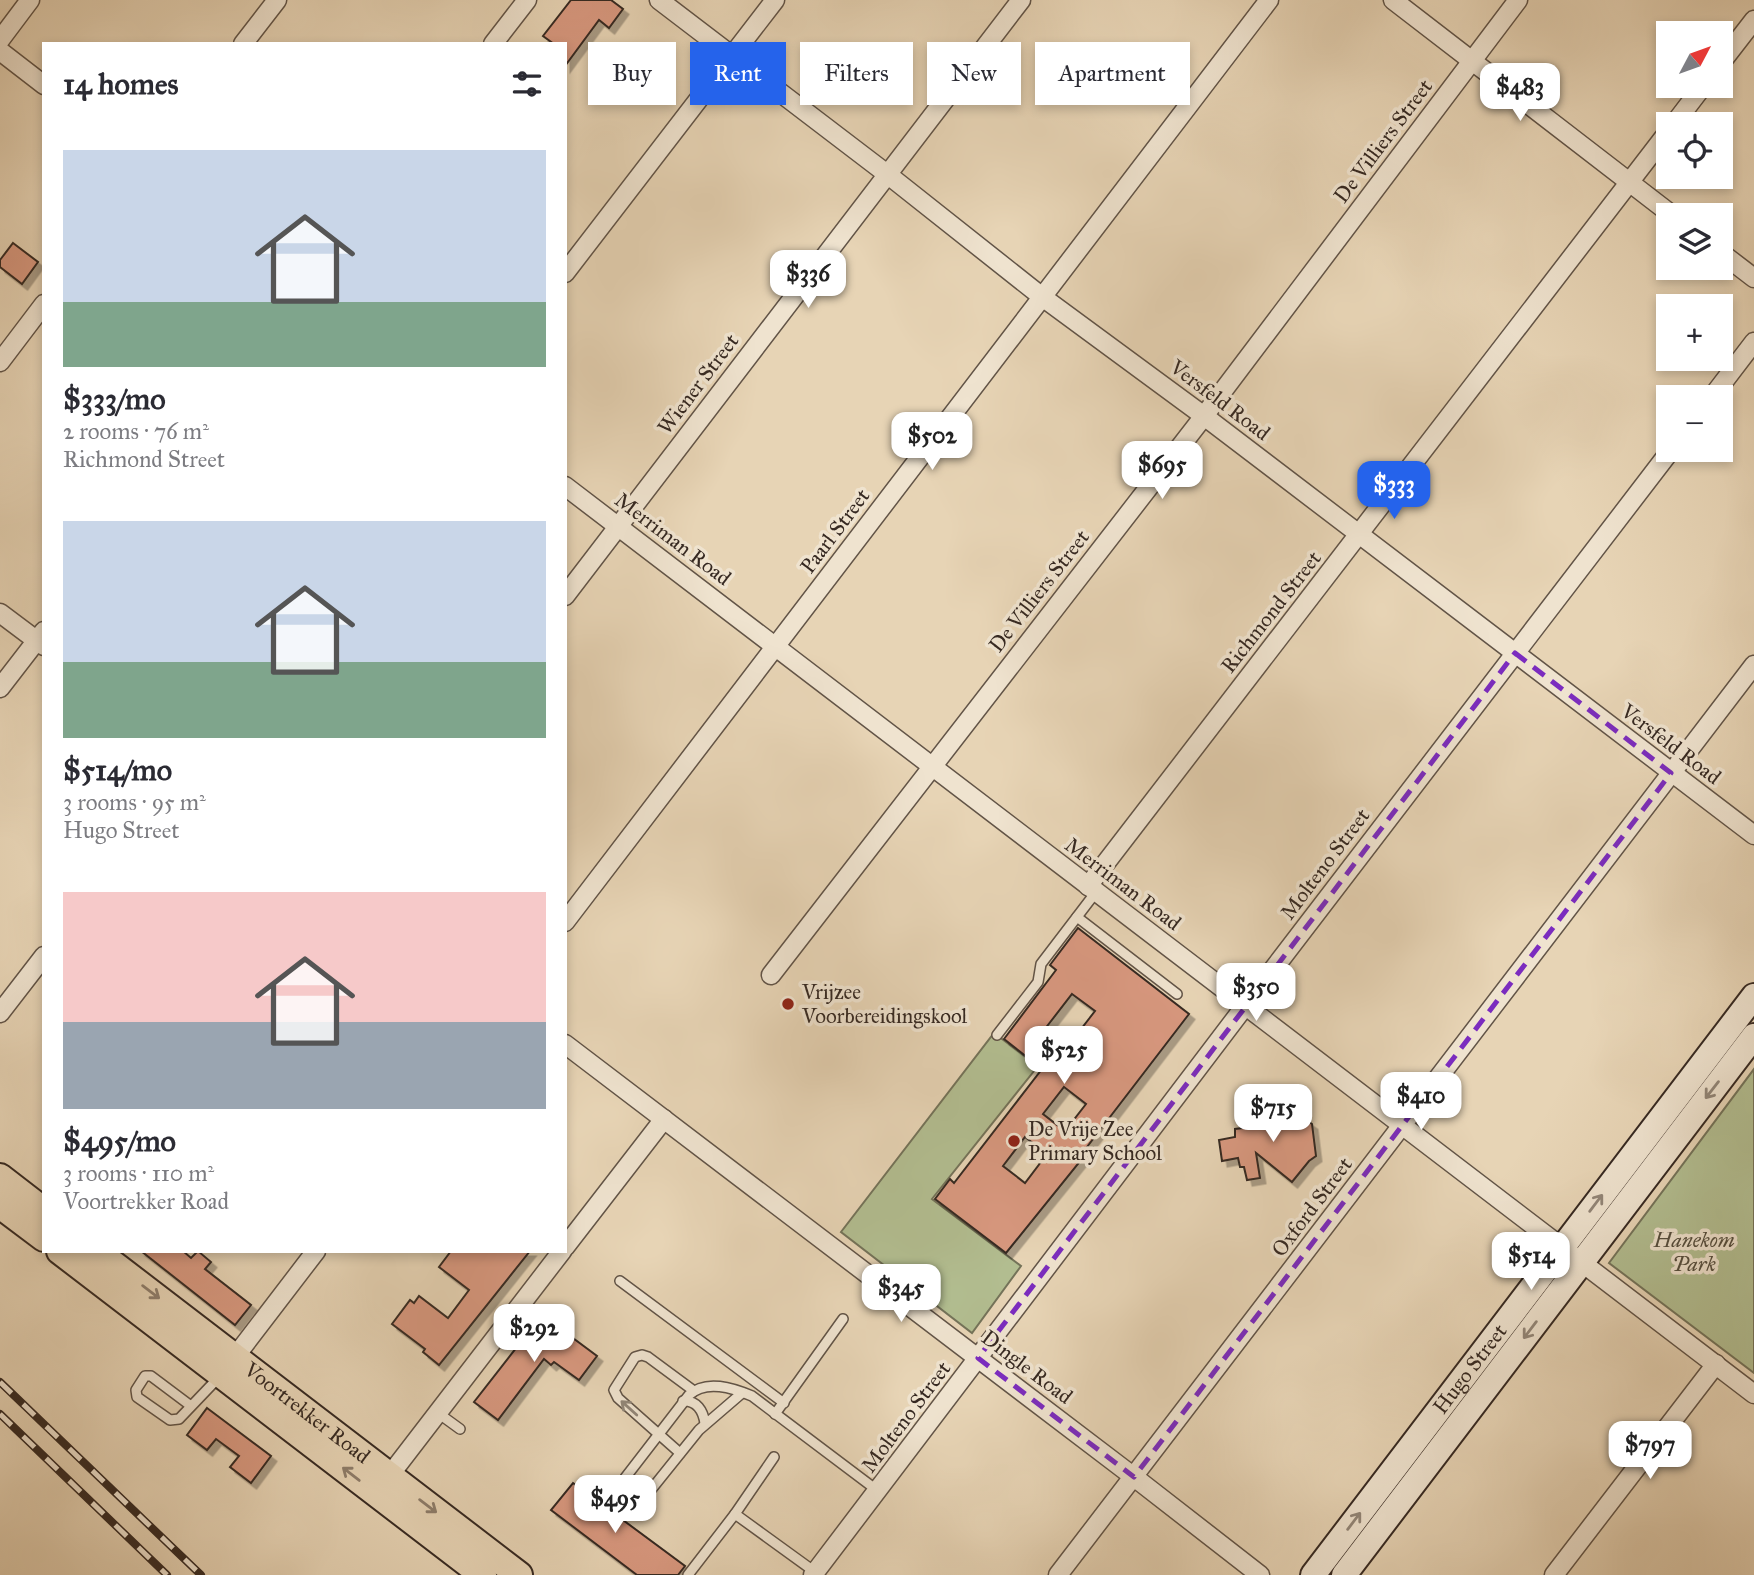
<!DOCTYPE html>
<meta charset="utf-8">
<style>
body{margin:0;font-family:"IM FELL Great Primer",serif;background:#f7f7f7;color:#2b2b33;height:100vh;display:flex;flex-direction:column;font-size:26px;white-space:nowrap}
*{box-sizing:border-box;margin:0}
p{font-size:23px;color:#7c7c81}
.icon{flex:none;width:38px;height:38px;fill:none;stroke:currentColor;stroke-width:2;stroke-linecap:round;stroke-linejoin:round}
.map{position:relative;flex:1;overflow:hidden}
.side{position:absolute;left:42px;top:42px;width:525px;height:1211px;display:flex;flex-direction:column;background:#fff;border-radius:0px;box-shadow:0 4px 10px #0003}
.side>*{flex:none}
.guide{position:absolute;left:588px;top:42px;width:665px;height:63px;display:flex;gap:14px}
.needle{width:46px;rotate:49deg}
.fabs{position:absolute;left:1656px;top:21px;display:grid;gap:14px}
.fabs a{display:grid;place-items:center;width:77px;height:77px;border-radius:0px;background:#fff;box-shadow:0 4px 10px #0003;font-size:35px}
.price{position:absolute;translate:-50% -60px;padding:0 16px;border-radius:14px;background:#fff;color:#222;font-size:23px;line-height:46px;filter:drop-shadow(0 2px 4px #0008)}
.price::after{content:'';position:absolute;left:50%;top:42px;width:21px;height:16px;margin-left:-10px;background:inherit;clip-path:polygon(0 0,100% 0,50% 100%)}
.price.selected{background:#2563eb;color:#fff}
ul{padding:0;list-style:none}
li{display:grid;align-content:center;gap:14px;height:371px;padding:0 21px}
li span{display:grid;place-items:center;height:217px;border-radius:0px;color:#555}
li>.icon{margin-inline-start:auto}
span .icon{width:126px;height:126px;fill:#fffc;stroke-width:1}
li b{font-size:30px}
h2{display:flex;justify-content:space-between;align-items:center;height:84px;padding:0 21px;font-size:30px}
.pill{padding:0 24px;border-radius:0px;background:#fff;box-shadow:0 4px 10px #0003;font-size:24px;line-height:63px}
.pill.selected{background:#2563eb;color:#fff}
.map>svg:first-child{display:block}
</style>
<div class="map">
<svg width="1754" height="1575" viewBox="0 0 1754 1575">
<defs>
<filter id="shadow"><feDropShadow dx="5.5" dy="5.5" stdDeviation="0" flood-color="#0004"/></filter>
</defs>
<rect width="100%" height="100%" fill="#e7d4b5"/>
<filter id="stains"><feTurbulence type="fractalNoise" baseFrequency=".00286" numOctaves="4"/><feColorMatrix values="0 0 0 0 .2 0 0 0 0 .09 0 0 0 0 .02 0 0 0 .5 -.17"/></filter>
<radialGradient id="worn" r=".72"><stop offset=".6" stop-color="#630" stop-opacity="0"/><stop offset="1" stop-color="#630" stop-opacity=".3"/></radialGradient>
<g fill="#b2bd90" stroke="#747359" stroke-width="2">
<path d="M994,1033L1038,1066L932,1199L1021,1266L972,1333L841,1232Z"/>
<path d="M1754,1069V1373L1609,1263Z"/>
</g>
<g fill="#d8987f" stroke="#362922" stroke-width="2" fill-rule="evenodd" filter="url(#shadow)">
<path d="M571,0H611L623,9L609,28L599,20L565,66V44H554L543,36Z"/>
<path d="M13,243L38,262L22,284L0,267V260Z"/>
<path d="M1078,928L1189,1014L1087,1147L1090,1149L1006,1253L935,1199L950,1179L954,1183L1042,1069L1004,1039L1056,970L1050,965ZM1072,994L1095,1011L1064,1051L1041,1034ZM1064,1087L1086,1104L1065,1131L1043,1114ZM1025,1137L1047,1154L1025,1183L1003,1166Z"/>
<path d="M1280,1102L1312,1124L1316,1156L1309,1161L1292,1182L1256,1153L1260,1178L1247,1180L1244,1167H1240L1238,1158L1222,1161L1219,1140L1235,1137V1129L1251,1127L1259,1117L1270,1116Z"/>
<path d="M141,1251H183L191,1258L198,1251L211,1262L205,1269L251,1305L235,1325Z"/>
<path d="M451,1251H530L439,1365L423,1352L425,1349L392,1324L410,1300L414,1303L419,1296L448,1318L469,1290L439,1267Z"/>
<path d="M542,1315L597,1356L579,1380L554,1362L551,1365L544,1359L498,1420L474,1402Z"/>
<path d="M207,1408L271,1456L251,1483L230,1467L239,1456L216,1439L207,1450L187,1435Z"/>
<path d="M573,1483L685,1566L678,1575H637L551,1510Z"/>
</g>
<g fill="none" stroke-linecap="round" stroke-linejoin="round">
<defs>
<g id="lane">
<path d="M1077,917L1177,994"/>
<path d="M997,1035L1038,982L1041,964L1096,892"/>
<path d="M620,1281L784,1403"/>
<path d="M742,1393L699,1430L646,1496L640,1497L626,1488L625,1478L689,1395C706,1379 733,1388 752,1396L878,1491"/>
<path d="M683,1401C697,1400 703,1411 705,1423"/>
<path d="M191,1406L151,1376H145L136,1390L137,1397L170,1420L179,1419L221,1375"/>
<path d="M438,1413L460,1429"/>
<path d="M775,1414L843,1319"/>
<path d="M680,1453L618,1398L614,1390L635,1357L642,1355L648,1357L694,1391"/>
<path d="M774,1457L735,1514L815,1572"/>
<path d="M688,1575L735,1514"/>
</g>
<g id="street">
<path d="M659,0L887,174L1041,296L1204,416L1754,835"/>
<path d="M1393,0L1672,215"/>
<path d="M0,40L30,0"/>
<path d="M243,44L277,0"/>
<path d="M493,44L527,0"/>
<path d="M0,51L44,85"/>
<path d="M1720,64L1754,20"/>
<path d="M1674,124L1703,86"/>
<path d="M1720,252L1754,278"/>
<path d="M565,273L775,0"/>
<path d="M0,362L44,304"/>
<path d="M1712,397L1754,342"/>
<path d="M565,486L1754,1394"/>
<path d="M565,596L1021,0"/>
<path d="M0,613L44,646"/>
<path d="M0,688L44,631"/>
<path d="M1088,886L1668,132"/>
<path d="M565,922L1269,0"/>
<path d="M771,975L1204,416L1518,0"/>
<path d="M0,1013L44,956"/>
<path d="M565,1044L1134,1477L1260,1575"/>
<path d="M565,1247L664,1119"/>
<path d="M228,1366L316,1251"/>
<path d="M383,1484L562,1251"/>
<path d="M813,1575L1245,1006L1671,450"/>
<path d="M1058,1575L1754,665"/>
<path d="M1554,1575L1716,1364"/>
</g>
<g id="secondary">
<path id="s1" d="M1313,1575L1754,996"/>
<path d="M1344,1575L1754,1036"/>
</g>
<g id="primary">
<path d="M0,1177L44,1211"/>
<path d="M0,1205L44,1238"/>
<path d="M60,1251L483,1575"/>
<path id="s2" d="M96,1251L519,1575"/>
</g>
</defs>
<use href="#lane" stroke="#625447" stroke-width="12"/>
<use href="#street" stroke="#625447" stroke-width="21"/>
<use href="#secondary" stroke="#362922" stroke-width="28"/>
<use href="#primary" stroke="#362922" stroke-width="30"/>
<use href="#lane" stroke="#efe3cf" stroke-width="9"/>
<use href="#street" stroke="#efe3cf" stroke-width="18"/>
<use href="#secondary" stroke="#efe3cf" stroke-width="24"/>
<use href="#primary" stroke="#e7d4b5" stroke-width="26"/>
<defs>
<g id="rail">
<path d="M0,1382L201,1575"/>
<path d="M0,1414L167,1575"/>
</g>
</defs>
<use href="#rail" stroke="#362922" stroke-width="8"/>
<use href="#rail" stroke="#efe3cf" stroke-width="5" stroke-dasharray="16" stroke-linecap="butt"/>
</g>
<defs><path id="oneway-shaft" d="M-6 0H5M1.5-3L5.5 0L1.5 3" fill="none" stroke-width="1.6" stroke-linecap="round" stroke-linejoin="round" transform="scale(1.75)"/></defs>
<g stroke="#928678">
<use href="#oneway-shaft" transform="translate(1712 1090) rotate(128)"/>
<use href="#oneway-shaft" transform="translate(1596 1203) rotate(-53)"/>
<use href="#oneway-shaft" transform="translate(1530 1330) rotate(127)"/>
<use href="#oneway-shaft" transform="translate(629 1408) rotate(-138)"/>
<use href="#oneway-shaft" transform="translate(1354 1521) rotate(-53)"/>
</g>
<g stroke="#8e7e6c">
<use href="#oneway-shaft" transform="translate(151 1292) rotate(37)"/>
<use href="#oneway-shaft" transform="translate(351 1474) rotate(-142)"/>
<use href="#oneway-shaft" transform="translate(428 1506) rotate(37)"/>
</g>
<path fill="none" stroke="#7b2cbf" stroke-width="5" stroke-dasharray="14 9" stroke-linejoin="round" d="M1515,653L1671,773L1134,1477L978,1358Z"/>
<g fill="#8f2418" stroke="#efe3cf" stroke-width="2.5">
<circle cx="788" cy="1004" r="7"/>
<circle cx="1014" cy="1141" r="7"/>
</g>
<g text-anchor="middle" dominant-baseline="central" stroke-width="7" stroke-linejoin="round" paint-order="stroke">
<g font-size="21" fill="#362922" stroke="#efe3cf">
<text transform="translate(1383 141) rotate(-53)">De Villiers Street</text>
<text transform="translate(698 384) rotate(-53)">Wiener Street</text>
<text transform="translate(1220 400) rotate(37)">Versfeld Road</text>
<text transform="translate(835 531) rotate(-53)">Paarl Street</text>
<text transform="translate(673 539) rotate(37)">Merriman Road</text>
<text transform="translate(1039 591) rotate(-52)">De Villiers Street</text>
<text transform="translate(1271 612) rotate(-52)">Richmond Street</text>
<text transform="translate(1671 744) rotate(37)">Versfeld Road</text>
<text transform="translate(1325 864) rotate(-53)">Molteno Street</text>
<text transform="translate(1123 884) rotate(37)">Merriman Road</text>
<text transform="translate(1312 1207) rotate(-53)">Oxford Street</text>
<text transform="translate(1027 1367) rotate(37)">Dingle Road</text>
<text stroke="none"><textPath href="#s1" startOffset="259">Hugo Street</textPath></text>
<text stroke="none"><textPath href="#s2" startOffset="266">Voortrekker Road</textPath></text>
<text transform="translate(906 1417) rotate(-53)">Molteno Street</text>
</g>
<g font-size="21" fill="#362922" stroke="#efe3cf" text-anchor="start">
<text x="802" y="992">Vrijzee<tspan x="802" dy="24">Voorbereidingskool</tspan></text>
<text x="1028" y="1129">De Vrije Zee<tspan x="1028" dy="24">Primary School</tspan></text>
</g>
<g font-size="21" font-style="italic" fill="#554e3e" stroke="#efe3cf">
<text x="1694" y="1240">Hanekom<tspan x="1694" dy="24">Park</tspan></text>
</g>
</g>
<rect width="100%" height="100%" filter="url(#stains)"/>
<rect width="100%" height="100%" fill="url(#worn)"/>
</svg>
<div class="fabs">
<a><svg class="needle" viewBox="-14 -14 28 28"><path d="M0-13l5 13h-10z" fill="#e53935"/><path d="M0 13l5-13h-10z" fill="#7c7c81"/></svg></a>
<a><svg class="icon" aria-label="locate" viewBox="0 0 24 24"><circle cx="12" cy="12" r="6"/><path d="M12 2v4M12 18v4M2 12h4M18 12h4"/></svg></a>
<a><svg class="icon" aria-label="layers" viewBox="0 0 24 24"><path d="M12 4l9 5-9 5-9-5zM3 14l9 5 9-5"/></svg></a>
<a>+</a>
<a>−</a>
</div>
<b class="price" style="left:1520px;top:123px">$483</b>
<b class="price" style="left:808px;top:310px">$336</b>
<b class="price" style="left:932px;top:472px">$502</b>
<b class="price" style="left:1162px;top:501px">$695</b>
<b class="price selected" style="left:1394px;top:521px">$333</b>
<b class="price" style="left:1256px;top:1023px">$350</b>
<b class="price" style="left:1064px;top:1086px">$525</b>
<b class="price" style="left:1421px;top:1132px">$410</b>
<b class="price" style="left:1273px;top:1144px">$715</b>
<b class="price" style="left:1531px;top:1292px">$514</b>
<b class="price" style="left:901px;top:1324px">$345</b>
<b class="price" style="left:534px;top:1364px">$292</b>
<b class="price" style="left:1650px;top:1481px">$797</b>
<b class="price" style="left:615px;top:1535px">$495</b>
<div class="guide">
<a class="pill">Buy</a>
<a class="pill selected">Rent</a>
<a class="pill">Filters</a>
<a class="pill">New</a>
<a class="pill">Apartment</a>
</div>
<section class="side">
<h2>14 homes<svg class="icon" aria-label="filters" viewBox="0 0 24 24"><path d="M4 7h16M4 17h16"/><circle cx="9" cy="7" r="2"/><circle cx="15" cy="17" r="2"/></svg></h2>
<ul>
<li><span style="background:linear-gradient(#c9d6e8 70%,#7fa58c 0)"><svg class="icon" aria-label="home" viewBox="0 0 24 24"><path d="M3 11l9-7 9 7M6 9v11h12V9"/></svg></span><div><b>$333/mo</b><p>2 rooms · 76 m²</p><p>Richmond Street</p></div></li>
<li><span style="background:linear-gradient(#c9d6e8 65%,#7fa58c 0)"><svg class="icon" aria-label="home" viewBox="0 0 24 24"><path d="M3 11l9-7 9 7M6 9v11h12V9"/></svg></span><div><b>$514/mo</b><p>3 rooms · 95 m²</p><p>Hugo Street</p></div></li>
<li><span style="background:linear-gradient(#f6c9c9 60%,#9aa5b1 0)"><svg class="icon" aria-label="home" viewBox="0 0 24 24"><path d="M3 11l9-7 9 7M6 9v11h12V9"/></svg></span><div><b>$495/mo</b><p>3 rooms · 110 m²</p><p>Voortrekker Road</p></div></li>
</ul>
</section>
</div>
